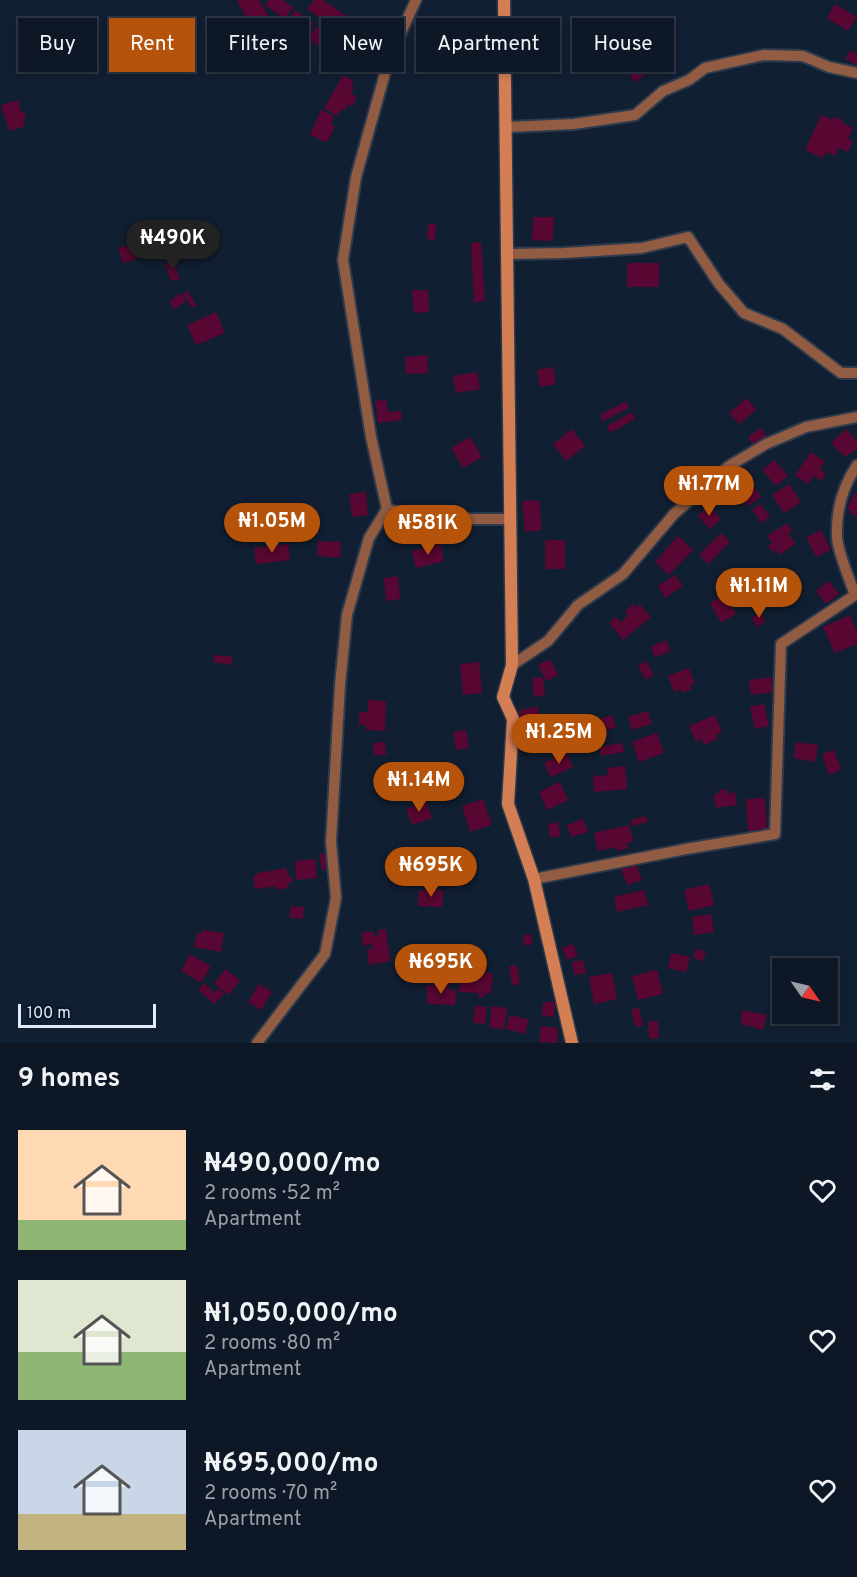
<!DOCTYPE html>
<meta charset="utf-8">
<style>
body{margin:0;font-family:Overpass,sans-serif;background:#16202e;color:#f1f3f6;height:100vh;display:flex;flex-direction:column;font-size:22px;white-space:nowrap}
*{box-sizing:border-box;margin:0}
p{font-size:20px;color:#9a9fa7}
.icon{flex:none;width:33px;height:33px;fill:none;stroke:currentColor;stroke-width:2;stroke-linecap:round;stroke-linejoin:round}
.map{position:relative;height:1043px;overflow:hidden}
.side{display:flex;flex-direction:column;background:#0d1726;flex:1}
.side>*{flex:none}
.hud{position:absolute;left:18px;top:18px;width:822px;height:54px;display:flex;gap:12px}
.needle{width:39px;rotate:124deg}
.buttons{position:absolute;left:772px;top:958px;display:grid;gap:12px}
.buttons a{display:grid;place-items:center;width:66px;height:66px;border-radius:0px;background:#0d1726;box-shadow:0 3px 9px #0003,0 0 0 2px #2d3643;font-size:30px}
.scale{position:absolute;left:18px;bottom:15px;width:138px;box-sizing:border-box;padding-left:6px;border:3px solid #e0e9f6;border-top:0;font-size:16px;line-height:21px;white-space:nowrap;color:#e0e9f6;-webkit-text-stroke:4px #091628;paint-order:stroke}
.price{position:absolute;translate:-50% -51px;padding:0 14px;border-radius:21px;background:#b45309;color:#fff;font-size:20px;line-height:39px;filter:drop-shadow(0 2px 3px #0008)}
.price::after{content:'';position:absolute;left:50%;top:36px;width:18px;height:14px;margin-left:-9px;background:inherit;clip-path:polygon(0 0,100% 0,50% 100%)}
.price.on{background:#222;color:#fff}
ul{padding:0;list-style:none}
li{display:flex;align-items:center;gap:18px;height:150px;padding:0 18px}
li span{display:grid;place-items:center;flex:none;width:168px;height:120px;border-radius:0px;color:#555}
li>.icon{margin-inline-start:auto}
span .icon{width:72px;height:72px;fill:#fffc;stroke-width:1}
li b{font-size:26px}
h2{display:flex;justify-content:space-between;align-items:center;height:72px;padding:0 18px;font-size:26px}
.chip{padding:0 21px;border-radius:0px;background:#0d1726;box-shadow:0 3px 9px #0003,0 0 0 2px #2d3643;font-size:21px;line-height:54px}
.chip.on{background:#b45309;color:#fff}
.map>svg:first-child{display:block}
</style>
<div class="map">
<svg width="857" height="1043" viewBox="0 0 857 1043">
<rect width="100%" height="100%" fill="#111f32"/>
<g fill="#580632">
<path d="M239,0H259L272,22L259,30L251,16L247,19L237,1Z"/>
<path d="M269,0H283L293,7L285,19L265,5Z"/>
<path d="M314,0H323L349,18L339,31L307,9Z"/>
<path d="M835,4L857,17L848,31L827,18Z"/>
<path d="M295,10L314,23L305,35L287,21Z"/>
<path d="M351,20L384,43L375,55L342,33Z"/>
<path d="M317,26L336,40L327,52L308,38Z"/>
<path d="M339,42L372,63L365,74L332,53Z"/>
<path d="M850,50L857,54V65L845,59Z"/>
<path d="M636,58L639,61L642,59L647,66L644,68L647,73L635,82L624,67Z"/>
<path d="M343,75L354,81L351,86L354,88L351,94L357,97L352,107L348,104L344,111L341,109L337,116L324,108Z"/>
<path d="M18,100L21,112L24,111L26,118L23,119L25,126L9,131L1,105Z"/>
<path d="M321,110L334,116L331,124L335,126L328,141L325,140V142L310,135Z"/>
<path d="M821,115L833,120L834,117L843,120L842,123L853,128L848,139L853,141L848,152L839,148L835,156L826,152L823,158L805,150Z"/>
<path d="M533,217H554L553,241L532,240Z"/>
<path d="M428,224H436L435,240L427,239Z"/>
<path d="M481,242L485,301L474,302L471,243Z"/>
<path d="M133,244L137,259L123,263L118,248Z"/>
<path d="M176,260L178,265L175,266L180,279L171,281L165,264Z"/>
<rect x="627" y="263" width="32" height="24"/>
<path d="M412,290H428L429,312L414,313Z"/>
<path d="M188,291L196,305L192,308L183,294Z"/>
<path d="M180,293L186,301L174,309L169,302Z"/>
<path d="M216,312L225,333L196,345L187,325Z"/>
<path d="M427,355L428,373L406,374L405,357Z"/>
<path d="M553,367L556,384L540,387L537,370Z"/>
<path d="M477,372L480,389L456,393L453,376Z"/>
<path d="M747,398L756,410L739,424L729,413Z"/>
<path d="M386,400L388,412L401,411L402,420L378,423L375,401Z"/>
<path d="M626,401L629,408L603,421L600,415Z"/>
<path d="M632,412L635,419L610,433L607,426Z"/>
<path d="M761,428L767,437L753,446L748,437Z"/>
<path d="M572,429L585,446L566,461L553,444Z"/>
<path d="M846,429L857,441V449L845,457L831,443Z"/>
<path d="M470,437L482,457L463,468L451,448Z"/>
<path d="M811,452L825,462L820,469L826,474L821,481L814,476L808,484L795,475Z"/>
<path d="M774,460L788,476L776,486L762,470Z"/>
<path d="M746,476L761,497L748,506L733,485Z"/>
<path d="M789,484L801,502L784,513L772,495Z"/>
<path d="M366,492L368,515L352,517L349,494Z"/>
<path d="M855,492L857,493V517L850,513L851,511L847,509Z"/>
<path d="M539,500L542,530L525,532L522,501Z"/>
<path d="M760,504L770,516L762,523L752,510Z"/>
<path d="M709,505L721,519L710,529L698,516Z"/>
<path d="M787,523L792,531L788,534L796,544L779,555L776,550L773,552L768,546L772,543L767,536Z"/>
<path d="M821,530L831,550L816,557L806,537Z"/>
<path d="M721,533L730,542L708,564L699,555Z"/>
<path d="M678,536L693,550L669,575L655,562Z"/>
<rect x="545" y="540" width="20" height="29"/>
<path d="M318,541L341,542L340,558L317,556Z"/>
<path d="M288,544L290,560L256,564L254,548Z"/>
<path d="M440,544L444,561L416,568L412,551Z"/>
<path d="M675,575L683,586L665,598L658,586Z"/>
<path d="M398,576L400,599L386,601L384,578Z"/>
<path d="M741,578L744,586L732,591L729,583Z"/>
<path d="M829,581L839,594L826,604L816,591Z"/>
<path d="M726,594L736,614L721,623L710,603Z"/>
<path d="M633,604L636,608L640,604L651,617L623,640L609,623L616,617L621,622L628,615L625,611Z"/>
<path d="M761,612L766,621L757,627L751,618Z"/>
<path d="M850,615L857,632V644L835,653L823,627Z"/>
<path d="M666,640L671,651L655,657L651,647Z"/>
<path d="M214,655L233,657L231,665L213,662Z"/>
<path d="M550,659L558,675L546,681L538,665Z"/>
<path d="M646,661L654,675L646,680L638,666Z"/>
<path d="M479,662L482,693L463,695L460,664Z"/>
<path d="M689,668L695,683L690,685L692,689L683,693L681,689L674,692L668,676Z"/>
<path d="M543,677L545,695L534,697L532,678Z"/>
<path d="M771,677L773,692L751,695L749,680Z"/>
<path d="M368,700L386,701L385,731L366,730V725H359V712H368Z"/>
<path d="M764,704L769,726L755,729L750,707Z"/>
<path d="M537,706L540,718L521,723L518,711Z"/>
<path d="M648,711L652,724L632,730L628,717Z"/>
<path d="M569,715L572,727L548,734L544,723Z"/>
<path d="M612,715L616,727L587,737L583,725Z"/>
<path d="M715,715L722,732L716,735L718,739L704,745L702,739L696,742L689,726Z"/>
<path d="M466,730L469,748L456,750L453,732Z"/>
<path d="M657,733L664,753L639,762L632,742Z"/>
<path d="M385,742L386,755H374L373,743Z"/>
<path d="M796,742L818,745L815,762L794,758Z"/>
<path d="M622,743L624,752L601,756L599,747Z"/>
<path d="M834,750L841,770L829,775L822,754Z"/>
<path d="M566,752L573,767L551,777L544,763Z"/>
<path d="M625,766L627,789L594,792L593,776L608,775L607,768Z"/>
<path d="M560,782L568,800L547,810L539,792Z"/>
<path d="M726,789L727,794L735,792L737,805L716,808L714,794H719V790Z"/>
<path d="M765,798L767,829L748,831L746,799Z"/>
<path d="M483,799L492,825L470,832L462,806Z"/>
<path d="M426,801L432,818L412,825L406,809Z"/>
<path d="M646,816L648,822L632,826L631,820Z"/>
<path d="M583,819L588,832L571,837L567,825Z"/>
<path d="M558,822L561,836L550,838L548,824Z"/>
<path d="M629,825L633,841L627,843L628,848L617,851L616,847L598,851L594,833Z"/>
<path d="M330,853L332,868L322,870L319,854Z"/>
<path d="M315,859L317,878L296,880L295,861Z"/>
<path d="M636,863L642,880L627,885L621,868Z"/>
<path d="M286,868L288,876H291L292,883H288L289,888L277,890L276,886L255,889L253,876L257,875V873Z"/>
<path d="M709,884L714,905L689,911L684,890Z"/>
<path d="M419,890H443L442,907L418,906Z"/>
<path d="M644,890L648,905L617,912L614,897Z"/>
<path d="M291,906L304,907L303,919L290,918Z"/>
<path d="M711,914L714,932L694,935L692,917Z"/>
<path d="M386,929L390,961L369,965L367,950L372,949V944L363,946L361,933L374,931L375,936L379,935L378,930Z"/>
<path d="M202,930L224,933L221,952L194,947L197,933L201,934Z"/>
<path d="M531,934L532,944L524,945L523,935Z"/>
<path d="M573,944L578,956L567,960L562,948Z"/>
<path d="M696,949L706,952L703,961L693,958Z"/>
<path d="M671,953L690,957L686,972L668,968Z"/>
<path d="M190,954L211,966L201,983L181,971Z"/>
<path d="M583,960L586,973L574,975L572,962Z"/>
<path d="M517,965L520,984L512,985L509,966Z"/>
<path d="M226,969L240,981L228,995L214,983Z"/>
<path d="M657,970L663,994L638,1000L632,976Z"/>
<path d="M481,972L493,973L491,993H485V997H478L479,993L459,992L460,977L480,978Z"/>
<path d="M612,973L617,999L594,1004L589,977Z"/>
<path d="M443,981L450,982L449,990H456L455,1005L427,1004V985H440L441,1000Z"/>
<path d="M204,983L215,993L218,988L224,994L214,1004L198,990Z"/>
<path d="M259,984L272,992L261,1010L248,1002Z"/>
<path d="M543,1002H555L554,1017L542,1016Z"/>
<path d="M475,1006L487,1007L485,1024L473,1023Z"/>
<path d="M492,1006L507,1008L504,1029L489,1027Z"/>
<path d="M639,1008L643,1026L635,1027L631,1009Z"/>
<path d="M742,1010L767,1015L763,1030L741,1024Z"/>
<path d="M510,1015L529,1020L525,1034L506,1029Z"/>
<path d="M648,1021H658L659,1038L649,1039Z"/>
<path d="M541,1026L558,1028L557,1043L539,1042Z"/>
</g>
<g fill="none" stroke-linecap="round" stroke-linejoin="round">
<defs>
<g id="street">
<path d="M416,0L389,59L356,177L343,260L371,437L387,509L419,519H510"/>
<path d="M506,127L574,124L635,115L663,91L689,80L705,68L764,55L803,56L829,67L857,73"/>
<path d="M507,254L564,253L642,248L688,237L719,284L744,313L783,329L841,373H857"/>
<path d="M512,665L548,641L578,605L623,574L674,514L729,466L766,444L806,427L857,417"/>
<path d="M534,879L686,849L775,834L781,644L855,595C850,580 837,551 837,536C836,511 843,486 857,465"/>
<path d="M257,1043L325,954L336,898L331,842L340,685L347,615L369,538L387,509"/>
</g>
<path id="secondary" d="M504,0L512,665L503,697L513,719L508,804L534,879L572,1043"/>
</defs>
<use href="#street" stroke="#2e3b4d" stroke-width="14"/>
<use href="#secondary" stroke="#2e3b4d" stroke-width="15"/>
<use href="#street" stroke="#925c43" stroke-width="10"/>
<use href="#secondary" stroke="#d47e54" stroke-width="12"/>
</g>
</svg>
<div class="buttons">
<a><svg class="needle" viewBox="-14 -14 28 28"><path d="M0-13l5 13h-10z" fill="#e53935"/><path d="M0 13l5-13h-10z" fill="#9a9fa7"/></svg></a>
</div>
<div class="scale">100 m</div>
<b class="price on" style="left:173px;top:271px">₦490K</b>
<b class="price" style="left:709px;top:517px">₦1.77M</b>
<b class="price" style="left:272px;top:554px">₦1.05M</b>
<b class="price" style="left:428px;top:556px">₦581K</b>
<b class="price" style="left:759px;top:619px">₦1.11M</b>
<b class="price" style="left:559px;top:765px">₦1.25M</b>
<b class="price" style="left:419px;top:813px">₦1.14M</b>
<b class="price" style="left:431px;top:898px">₦695K</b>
<b class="price" style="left:441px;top:995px">₦695K</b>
<div class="hud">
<a class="chip">Buy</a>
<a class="chip on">Rent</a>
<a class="chip">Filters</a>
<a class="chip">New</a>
<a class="chip">Apartment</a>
<a class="chip">House</a>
</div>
</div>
<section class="side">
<h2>9 homes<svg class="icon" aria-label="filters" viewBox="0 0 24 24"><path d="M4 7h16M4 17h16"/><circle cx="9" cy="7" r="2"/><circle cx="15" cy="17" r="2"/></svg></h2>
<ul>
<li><span style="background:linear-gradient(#ffd9b3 75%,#8fb573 0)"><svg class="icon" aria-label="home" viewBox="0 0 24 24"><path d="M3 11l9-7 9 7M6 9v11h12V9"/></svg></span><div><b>₦490,000/mo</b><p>2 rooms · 52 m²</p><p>Apartment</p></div><svg class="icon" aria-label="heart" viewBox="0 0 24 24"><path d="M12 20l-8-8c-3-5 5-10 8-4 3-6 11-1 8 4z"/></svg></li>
<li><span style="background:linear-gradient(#dfe7d0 60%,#8fb573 0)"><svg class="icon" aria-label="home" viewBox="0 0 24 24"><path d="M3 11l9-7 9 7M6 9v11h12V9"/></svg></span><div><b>₦1,050,000/mo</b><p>2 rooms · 80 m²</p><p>Apartment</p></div><svg class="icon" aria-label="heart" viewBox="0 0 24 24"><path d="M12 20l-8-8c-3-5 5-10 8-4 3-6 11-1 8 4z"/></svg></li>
<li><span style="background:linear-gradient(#c9d6e8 70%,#c2b280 0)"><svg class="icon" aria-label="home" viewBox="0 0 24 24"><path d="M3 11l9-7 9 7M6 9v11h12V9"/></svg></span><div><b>₦695,000/mo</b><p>2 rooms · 70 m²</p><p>Apartment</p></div><svg class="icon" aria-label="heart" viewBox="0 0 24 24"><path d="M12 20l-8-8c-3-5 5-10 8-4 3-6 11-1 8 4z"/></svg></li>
</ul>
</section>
